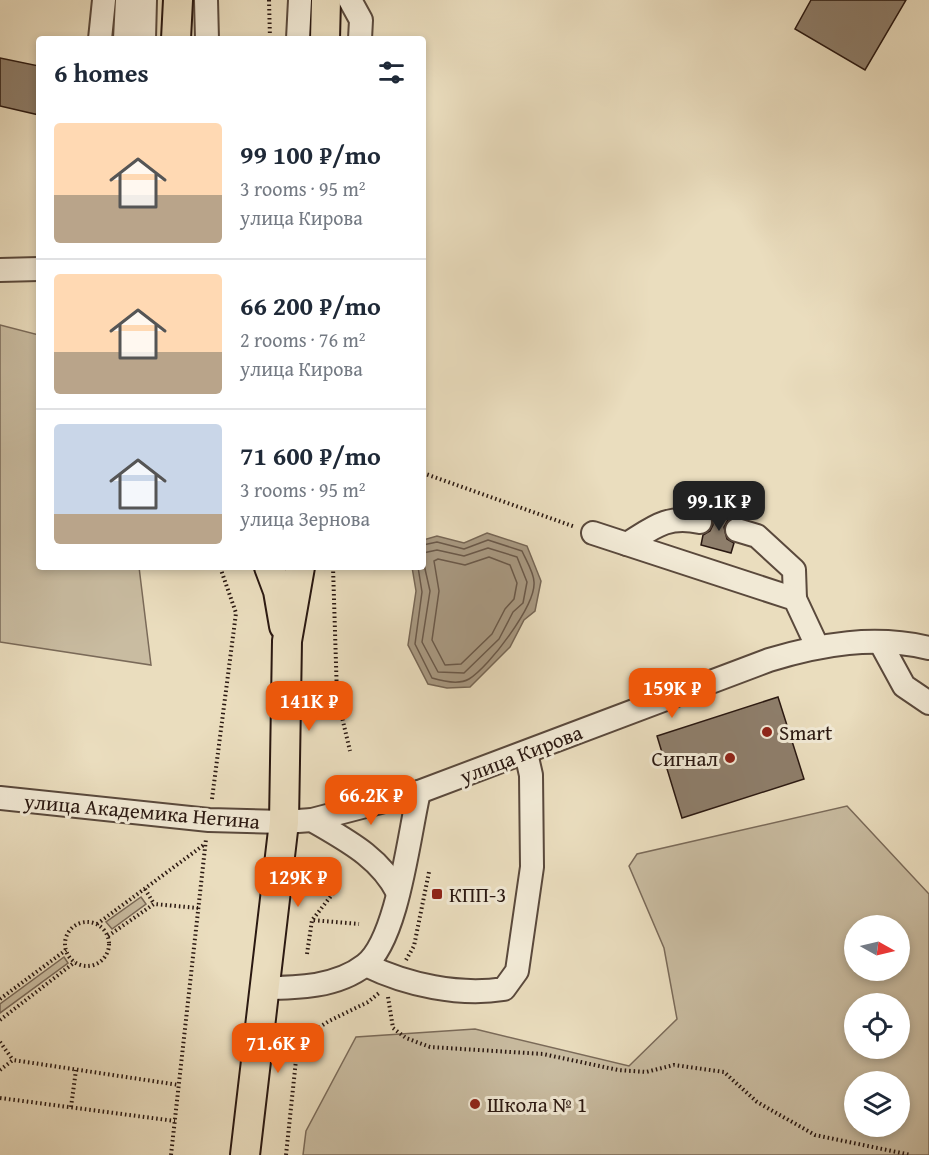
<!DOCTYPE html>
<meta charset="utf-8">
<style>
body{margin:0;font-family:"Gentium Book Plus",serif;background:#f2f2f3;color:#1f2937;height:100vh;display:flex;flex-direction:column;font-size:22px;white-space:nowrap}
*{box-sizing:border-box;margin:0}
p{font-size:20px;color:#747a83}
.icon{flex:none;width:33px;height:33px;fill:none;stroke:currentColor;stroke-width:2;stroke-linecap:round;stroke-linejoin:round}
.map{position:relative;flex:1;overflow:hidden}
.panel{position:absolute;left:36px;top:36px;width:390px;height:534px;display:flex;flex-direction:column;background:#fff;border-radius:6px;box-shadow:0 3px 9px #0003}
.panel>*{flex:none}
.needle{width:39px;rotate:98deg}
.fabs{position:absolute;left:844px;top:915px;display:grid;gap:12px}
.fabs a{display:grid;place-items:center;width:66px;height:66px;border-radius:50%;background:#fff;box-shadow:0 3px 9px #0003;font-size:30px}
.price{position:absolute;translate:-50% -51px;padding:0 14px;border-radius:12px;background:#ea580c;color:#fff;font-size:20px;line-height:39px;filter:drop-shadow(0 2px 3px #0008)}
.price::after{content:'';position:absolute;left:50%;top:36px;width:18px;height:14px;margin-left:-9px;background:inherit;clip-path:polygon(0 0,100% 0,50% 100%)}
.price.selected{background:#222;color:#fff}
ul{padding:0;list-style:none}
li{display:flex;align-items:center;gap:18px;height:150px;padding:0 18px}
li+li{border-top:2px solid #e0e1e3}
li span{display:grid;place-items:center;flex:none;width:168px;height:120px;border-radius:6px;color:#555}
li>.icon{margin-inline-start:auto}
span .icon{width:72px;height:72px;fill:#fffc;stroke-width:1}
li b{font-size:26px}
h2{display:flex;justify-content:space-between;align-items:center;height:72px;padding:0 18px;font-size:26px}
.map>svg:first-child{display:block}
</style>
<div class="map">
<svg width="929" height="1155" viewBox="0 0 929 1155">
<rect width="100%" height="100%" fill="#eaddbe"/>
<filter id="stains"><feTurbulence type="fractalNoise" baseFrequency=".00333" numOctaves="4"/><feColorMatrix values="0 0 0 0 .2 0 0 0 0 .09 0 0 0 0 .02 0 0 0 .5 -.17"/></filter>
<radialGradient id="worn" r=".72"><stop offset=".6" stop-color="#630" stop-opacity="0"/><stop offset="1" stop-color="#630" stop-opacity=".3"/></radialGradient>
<g fill="#c9bca1" stroke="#7a6a59" stroke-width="1.5" fill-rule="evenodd">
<path d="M0,325L39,335V567H139L151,665L0,642Z"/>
<path d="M847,806L929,894V1155H303L306,1131L356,1037L475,1029L629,1066L677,1019L664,948L629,866L637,854ZM855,926H900V970H855ZM855,1004H900V1048H855ZM855,1082H900V1126H855Z"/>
<path d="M141,897L146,904L112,929L106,922Z"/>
<path d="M64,957L68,963L0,1013V1004Z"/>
</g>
<path fill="#a99a83" stroke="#766655" stroke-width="1.5" d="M487,533L527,546L541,581L535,611L524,620L510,647L470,687L447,688L428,684L408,645L416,591L412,567H423V540L437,536L464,543Z"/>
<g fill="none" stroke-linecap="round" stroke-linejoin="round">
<g stroke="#6a594a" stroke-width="1.5">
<path d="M423,553L437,550L464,556L488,548L517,557L527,582L523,603L513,612L499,639L464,673L438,672L422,642L430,591L423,560"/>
<path d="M489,557L510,565L517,583L514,599L505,609L492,634L461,664L445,665L432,640L439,591L434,561L438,559L465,565Z"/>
<path d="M418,567L422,592L415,644L432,678C442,681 459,685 469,679C489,667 536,605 534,582C534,573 526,560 522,551L488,540L464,549L437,542L423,545"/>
</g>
</g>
<g fill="#8e7e6b" stroke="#2a1811" stroke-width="1.5">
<path d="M811,0H906L865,70L795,29Z"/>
<path d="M0,58L39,66V115L0,106Z"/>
<path d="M710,508L741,516L728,520L724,527L727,539L734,543L731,553L701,545L703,535L710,531L713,525Z"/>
<path d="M778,697L804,779L682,818L657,736Z"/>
</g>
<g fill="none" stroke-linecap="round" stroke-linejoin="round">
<defs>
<g id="minor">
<path d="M206,0L207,39"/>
<path d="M350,0L361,20L360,39"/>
<path d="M100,39L104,0"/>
<path d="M125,39L127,0"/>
<path d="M144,39L145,0"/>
<path d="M298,39L300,0"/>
<path d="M0,270L39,269"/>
<path d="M737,530L757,536L794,570L795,599"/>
<path d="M593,533L795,599L817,646"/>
<path d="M627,544C654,527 667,515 700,522"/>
<path d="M880,642L904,686L929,703"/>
<path d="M0,798L209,820L284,822L312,820L419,792L769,660C822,644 874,635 929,648"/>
<path d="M312,820C346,840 380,857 398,893"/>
<path d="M366,965C407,985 459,996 504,989L517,971L532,867L531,775L526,753"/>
<path d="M264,988C297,988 337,987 365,965C398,939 409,834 419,792"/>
</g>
<g id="major">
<path d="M176,39L178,0"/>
<path d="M325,39L326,0"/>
<path d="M269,567L278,591L284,626"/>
<path d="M245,1155L284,822L287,641L300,567"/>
</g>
</defs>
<use href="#minor" stroke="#5a493c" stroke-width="26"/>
<use href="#major" stroke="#2a1811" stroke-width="32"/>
<g stroke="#2a1811" stroke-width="4" stroke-dasharray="1.5 3" stroke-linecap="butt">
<path d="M269,0L270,39"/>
<path d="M423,473L575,527"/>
<path d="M333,567L337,696L350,751"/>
<path d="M212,799L236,613L220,567"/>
<path d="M145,889L154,904"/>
<path d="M313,919L338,887"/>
<circle cx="87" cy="944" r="22"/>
<path d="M97,924L205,844"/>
<path d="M108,936L154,904L198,908"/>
<path d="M307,954L312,920L359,924"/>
<path d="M406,960L414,946L429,872"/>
<path d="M388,997L393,1028L406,1038L430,1047L543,1054L618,1070L646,1072L674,1065L724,1072L757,1102L815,1135L911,1155"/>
<path d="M0,999L66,950"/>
<path d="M0,1020L75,962"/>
<path d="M0,1042L13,1060"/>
<path d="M0,1070L13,1060L179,1085"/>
<path d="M0,1098L175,1121"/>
<path d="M71,1107L76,1070"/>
<path d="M171,1155L206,839"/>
<path d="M286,1155L298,1041L329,1021L368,1002L379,993"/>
</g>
<use href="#minor" stroke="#f1e9d5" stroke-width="22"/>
<use href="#major" stroke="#eaddbe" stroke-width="28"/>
</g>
<g fill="#8f2418" stroke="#f1e9d5" stroke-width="2">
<circle cx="767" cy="732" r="6"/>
<circle cx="730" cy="758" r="6"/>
<rect x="431" y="888" width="12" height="12" rx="3"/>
<circle cx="475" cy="1104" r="6"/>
</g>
<g text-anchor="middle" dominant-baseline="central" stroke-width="6" stroke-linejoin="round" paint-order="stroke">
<g font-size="21" fill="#2a1811" stroke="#f1e9d5" text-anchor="start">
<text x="779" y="732">Smart</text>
<text x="718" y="758" text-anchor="end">Сигнал</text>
<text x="449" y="894">КПП-3</text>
<text x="487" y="1104">Школа № 1</text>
</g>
<g font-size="21" fill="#2a1811" stroke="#f1e9d5">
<text transform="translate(521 754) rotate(-21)">улица Кирова</text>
<text transform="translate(142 811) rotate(5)">улица Академика Негина</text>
</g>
</g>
<rect width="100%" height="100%" filter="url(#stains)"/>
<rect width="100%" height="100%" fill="url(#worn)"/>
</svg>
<div class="fabs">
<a><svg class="needle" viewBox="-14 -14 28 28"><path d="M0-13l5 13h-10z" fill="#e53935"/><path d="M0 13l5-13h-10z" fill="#747a83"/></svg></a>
<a><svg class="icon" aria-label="locate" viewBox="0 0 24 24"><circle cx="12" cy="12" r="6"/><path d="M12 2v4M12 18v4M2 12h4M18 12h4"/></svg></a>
<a><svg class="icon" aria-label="layers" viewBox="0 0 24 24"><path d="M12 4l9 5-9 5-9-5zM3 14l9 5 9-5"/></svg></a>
</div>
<b class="price selected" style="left:719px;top:532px">99.1K ₽</b>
<b class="price" style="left:672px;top:719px">159K ₽</b>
<b class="price" style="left:309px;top:732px">141K ₽</b>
<b class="price" style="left:371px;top:826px">66.2K ₽</b>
<b class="price" style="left:298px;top:908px">129K ₽</b>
<b class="price" style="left:278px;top:1074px">71.6K ₽</b>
<section class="panel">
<h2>6 homes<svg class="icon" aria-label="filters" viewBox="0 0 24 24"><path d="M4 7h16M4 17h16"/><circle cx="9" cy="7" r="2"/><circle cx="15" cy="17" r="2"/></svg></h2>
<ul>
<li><span style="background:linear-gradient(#ffd9b3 60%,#b9a48a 0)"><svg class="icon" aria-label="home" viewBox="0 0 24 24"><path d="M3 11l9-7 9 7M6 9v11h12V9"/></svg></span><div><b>99 100 ₽/mo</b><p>3 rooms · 95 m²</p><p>улица Кирова</p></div></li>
<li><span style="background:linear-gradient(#ffd9b3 65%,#b9a48a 0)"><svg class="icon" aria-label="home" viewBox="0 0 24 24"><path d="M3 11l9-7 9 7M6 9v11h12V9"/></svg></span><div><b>66 200 ₽/mo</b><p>2 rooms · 76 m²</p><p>улица Кирова</p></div></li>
<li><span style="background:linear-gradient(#c9d6e8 75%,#b9a48a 0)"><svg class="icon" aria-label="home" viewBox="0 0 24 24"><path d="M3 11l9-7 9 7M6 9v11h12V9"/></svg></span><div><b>71 600 ₽/mo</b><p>3 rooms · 95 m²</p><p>улица Зернова</p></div></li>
</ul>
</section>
</div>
